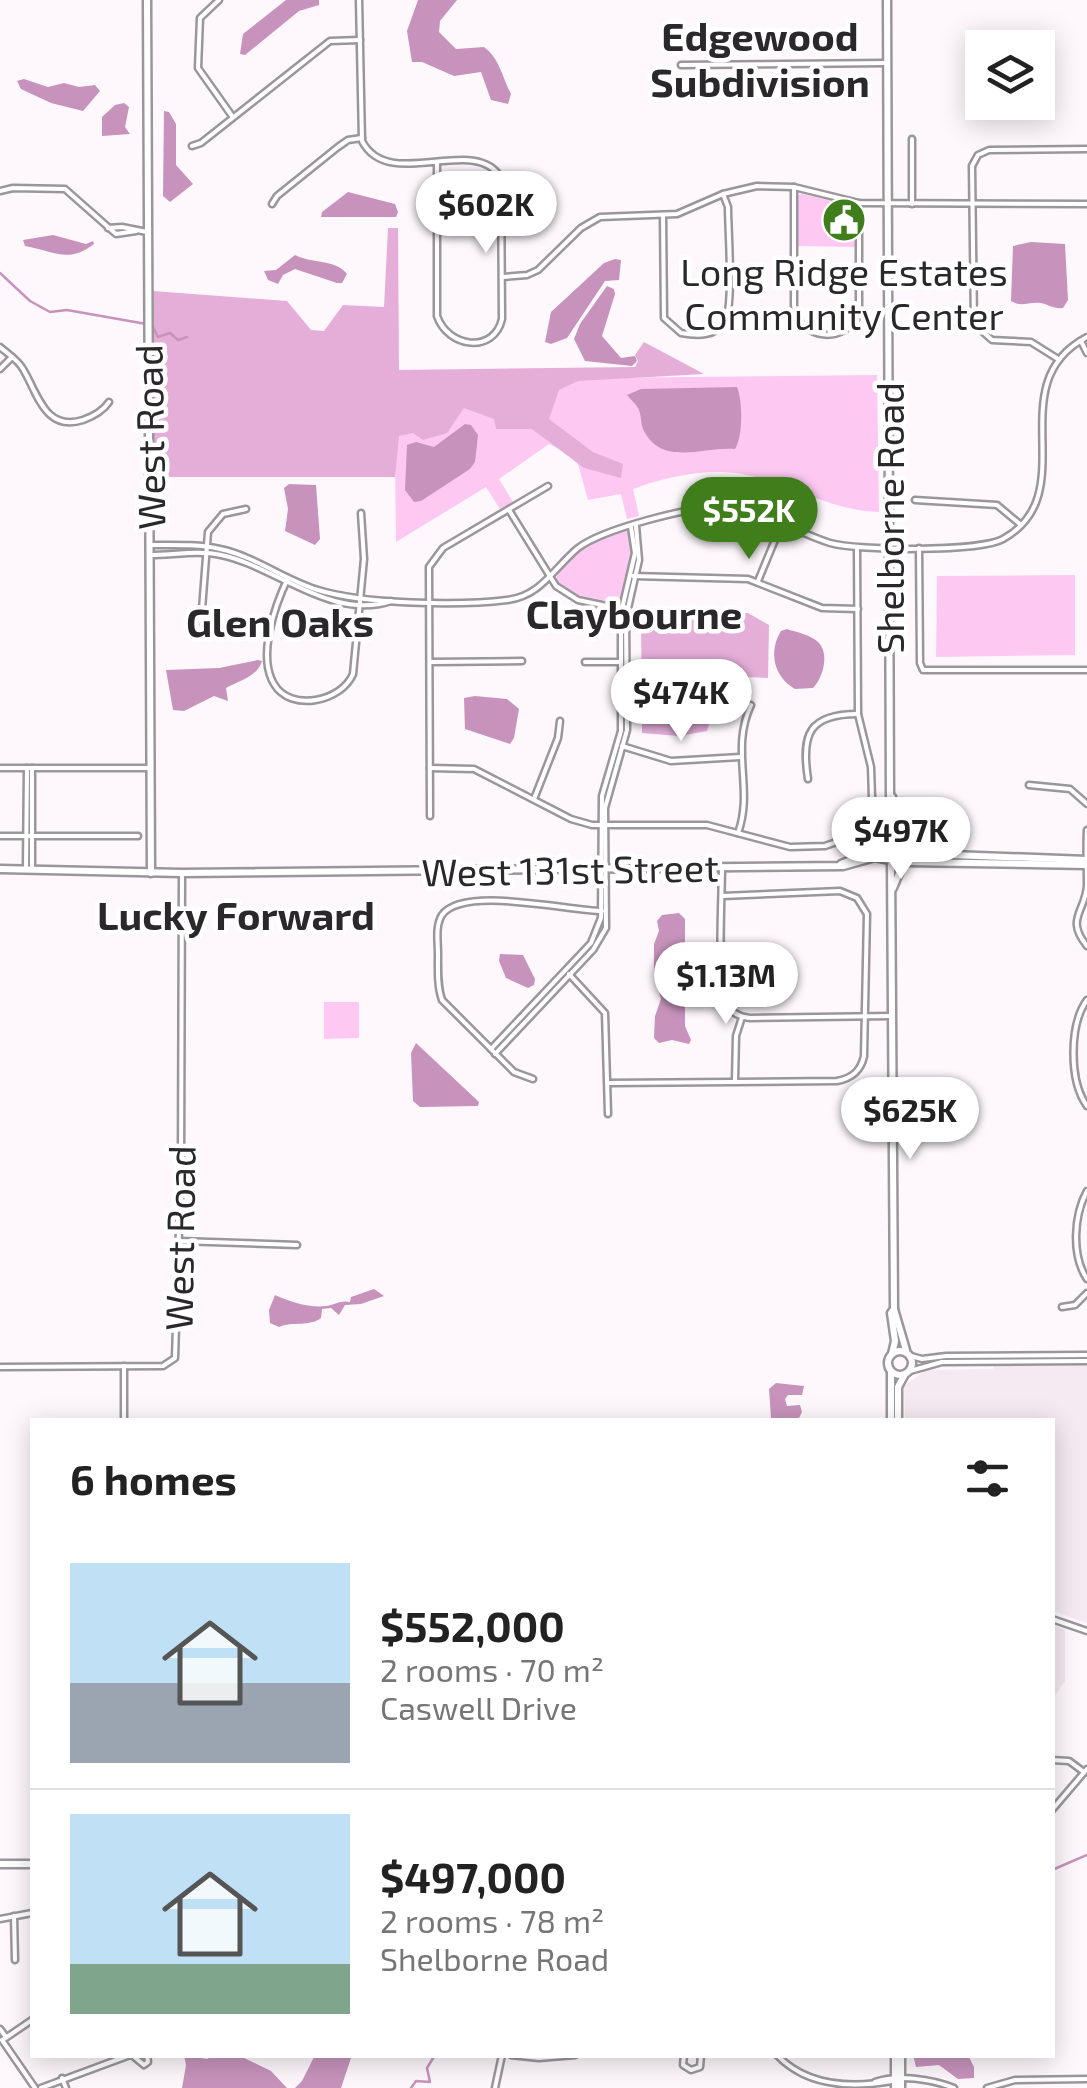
<!DOCTYPE html>
<meta charset="utf-8">
<style>
body{margin:0;font-family:"Exo 2",sans-serif;background:#f6f6f6;color:#222;height:100vh;display:flex;flex-direction:column;font-size:38px;white-space:nowrap}
*{box-sizing:border-box;margin:0}
p{font-size:32px;color:#767676}
.icon{flex:none;width:55px;height:55px;fill:none;stroke:currentColor;stroke-width:2;stroke-linecap:round;stroke-linejoin:round}
.map{position:relative;flex:1;overflow:hidden}
.panel{position:absolute;left:30px;top:1418px;width:1025px;height:640px;display:flex;flex-direction:column;background:#fff;border-radius:0px;box-shadow:0 5px 25px #0003}
.panel>*{flex:none}
.fabs{position:absolute;left:965px;top:30px;display:grid;gap:20px}
.fabs a{display:grid;place-items:center;width:90px;height:90px;border-radius:0px;background:#fff;box-shadow:0 5px 25px #0003;font-size:50px}
.price{position:absolute;translate:-50% -85px;padding:0 22px;border-radius:35px;background:#fff;color:#222;font-size:32px;line-height:65px;filter:drop-shadow(0 2px 5px #0008)}
.price::after{content:'';position:absolute;left:50%;top:60px;width:30px;height:22px;margin-left:-15px;background:inherit;clip-path:polygon(0 0,100% 0,50% 100%)}
.price.current{background:#407e1c;color:#fff}
ul{padding:0;list-style:none}
li{display:flex;align-items:center;gap:30px;height:250px;padding:0 40px}
li+li{border-top:2px solid #e0e0e0}
li span{display:grid;place-items:center;flex:none;width:280px;height:200px;border-radius:0px;color:#555}
li>.icon{margin-inline-start:auto}
span .icon{width:120px;height:120px;fill:#fffc;stroke-width:1}
li b{font-size:42px}
h2{display:flex;justify-content:space-between;align-items:center;height:120px;padding:0 40px;font-size:42px}
.map>svg:first-child{display:block}
</style>
<div class="map">
<svg width="1087" height="2088" viewBox="0 0 1087 2088">
<rect width="100%" height="100%" fill="#fef8fc"/>
<g fill="#f5e9f2">
<path d="M994,1365H1087V1623L1053,1611L1052,1420H905L904,1386L926,1370L993,1369Z"/>
<path d="M1053,1625L1065,1630V1681L1054,1697L1053,1727Z"/>
</g>
<g fill="#fdc9f2">
<path d="M802,194L854,206L855,247L798,246V195Z"/>
<path d="M877,375L879,512C829,511 790,483 742,474C706,468 666,477 633,489L639,516L627,519L621,494L588,500L576,457L549,444L499,479L513,502L500,509L486,487L396,542L394,380Z"/>
<path d="M626,531L629,533L633,556L621,604L573,594L555,581C567,552 597,538 626,531Z"/>
<path d="M1075,575V655L936,657L937,576Z"/>
<path d="M324,1002H359V1038L324,1039Z"/>
</g>
<g fill="#e4aed9">
<path d="M388,228H398L399,370L635,367L638,361L635,355L644,342L704,374L578,381L559,390L549,419L593,452L623,464L621,478L584,468L532,429H496L494,419L464,408L447,433L423,440L413,433L399,436L395,477H153V291L287,301L311,330L324,331L343,305L384,307Z"/>
<path d="M748,613L769,625L768,678L723,676L707,731L679,736L642,733L641,614Z"/>
</g>
<g fill="#c793bc">
<path d="M286,0H319V5L299,11L245,55L240,54L243,34Z"/>
<path d="M418,0H457L440,21L439,32L456,49L484,47C500,59 502,77 511,94L508,104L491,100L481,72L454,76L422,62H412L407,31Z"/>
<path d="M24,79L48,87L64,83L79,87L95,85L100,91L83,111L51,103L21,89L17,81Z"/>
<path d="M124,103L129,107L125,127L130,134L102,136V117L115,105Z"/>
<path d="M164,111L169,112L176,124V165L193,184L170,202L163,196Z"/>
<path d="M348,192L395,204L398,212L396,217H321L322,212Z"/>
<path d="M53,235L86,244L93,241L94,244C68,264 54,251 25,246L23,240Z"/>
<path d="M1031,242L1065,244L1068,300L1063,308C1053,309 1050,305 1041,303C1028,301 1023,308 1011,301L1013,246Z"/>
<path d="M295,255C312,264 336,259 347,274L342,283H337L295,269L283,275L278,284L268,280L264,271L276,270Z"/>
<path d="M615,259L621,260L619,280L605,281L567,338L551,344L545,342L551,312L604,263Z"/>
<path d="M607,286L614,289L615,294L602,336L621,358L635,356L637,361L632,366L585,361L574,339L580,324Z"/>
<path d="M737,387C743,402 743,437 735,449C705,446 662,467 644,431C640,424 642,415 638,408C635,403 631,400 627,395L641,389Z"/>
<path d="M465,424L471,425L478,435L475,462L470,469L421,501L414,502L405,490L407,445L416,442L434,447Z"/>
<path d="M289,484L316,485L320,539L315,545L285,531L288,509L284,488Z"/>
<path d="M787,629C796,632 811,635 818,642C830,653 823,678 813,688L795,689C774,677 768,652 781,631Z"/>
<path d="M258,660L262,661C258,676 239,681 226,688L228,701L214,696L184,711L173,710L166,670L219,668Z"/>
<path d="M475,696L507,699L519,709L514,738L510,744L465,729L464,698Z"/>
<path d="M679,913L685,919V947L677,956L676,964L685,972V1026L691,1040L689,1044L672,1040L659,1043L654,1038L655,1016L661,999L654,975V944L659,931L657,921L662,915Z"/>
<path d="M500,954L523,955L535,979L534,985L528,988L506,978L499,961Z"/>
<path d="M416,1043L479,1102L478,1106L420,1107L413,1101L411,1053Z"/>
<path d="M374,1289L384,1296L361,1304L345,1305L339,1315L331,1308L322,1309L321,1318C310,1327 292,1321 279,1327L270,1323L269,1310L275,1295C290,1302 310,1308 326,1306C337,1304 340,1300 350,1302L351,1297Z"/>
<path d="M776,1383L804,1386L802,1395H788L785,1399L787,1406L800,1405L802,1412L799,1418H771L769,1389Z"/>
<path d="M184,2055L207,2059L214,2055L240,2056L271,2071L287,2088H182L186,2065Z"/>
<path d="M315,2055H352L341,2088H295L302,2081Z"/>
<path d="M913,2055H968L974,2067V2078L958,2079L939,2065L916,2067Z"/>
</g>
<g fill="none" stroke-linecap="round" stroke-linejoin="round">
<g stroke="#c793bc" stroke-width="2.5">
<path d="M0,273L30,301L50,312L67,310L152,325L158,337L170,333L178,340L187,337"/>
<path d="M1052,1870L1087,1855"/>
<path d="M411,2088L416,2081L430,2082L427,2068L435,2055"/>
</g>
<defs>
<g id="minor">
<path d="M219,0L200,18L198,68L232,116"/>
<path d="M359,0L362,141C389,193 475,133 501,178L502,319C494,354 448,348 437,316V162"/>
<path d="M681,65L887,63"/>
<path d="M912,139V204"/>
<path d="M192,146L201,143L330,41L360,40"/>
<path d="M794,187V306C800,340 844,345 859,314V203"/>
<path d="M0,191L13,188L65,189L116,234L136,231"/>
<path d="M272,204L277,196L338,147L348,140L362,138"/>
<path d="M663,215L664,318L681,333C697,336 716,337 725,321C734,305 728,230 728,207L723,194"/>
<path d="M108,228L122,227L147,232"/>
<path d="M503,277L527,275L538,270L581,228L600,217L677,214L723,194L757,186L794,187L859,203L1087,204"/>
<path d="M1081,341L1087,353"/>
<path d="M0,347C8,354 18,360 23,369C38,394 45,432 83,420C94,416 103,411 109,402"/>
<path d="M1058,359L1031,342L992,340L974,324L972,166L978,155L989,150L1087,149"/>
<path d="M0,369L12,357"/>
<path d="M915,500L997,505L1021,525"/>
<path d="M509,510L556,586L578,600L621,609"/>
<path d="M152,545C174,545 199,544 220,549C254,556 285,580 318,590C363,604 459,606 507,600C541,596 554,568 578,548C603,529 691,506 723,507C762,508 794,532 830,543C858,551 979,552 1003,539C1086,493 997,384 1087,337"/>
<path d="M919,548L920,663L923,670H1087"/>
<path d="M150,555C173,555 198,550 221,555C275,566 331,621 391,601"/>
<path d="M633,576L748,579L822,608L858,609"/>
<path d="M288,578C275,605 257,656 274,684C291,713 342,701 353,674L364,559L361,513"/>
<path d="M758,581L782,523"/>
<path d="M201,622L208,532L223,514L246,509"/>
<path d="M431,662L522,661"/>
<path d="M585,662H621"/>
<path d="M622,746L671,761L740,757"/>
<path d="M0,768H150"/>
<path d="M430,768L474,769L571,819L592,825H707L790,847L825,846L845,839L862,823L872,798L871,767L858,714L857,548"/>
<path d="M808,779C801,734 809,714 858,714"/>
<path d="M1029,785L1070,789L1087,804"/>
<path d="M534,799L558,738L560,721"/>
<path d="M430,816L429,567L443,548L548,486"/>
<path d="M1087,830C1086,849 1087,868 1087,886C1085,912 1065,919 1087,946"/>
<path d="M738,833C754,789 730,750 751,705"/>
<path d="M0,836H138"/>
<path d="M722,867C722,893 717,983 725,1002C730,1012 739,1017 750,1018L891,1016"/>
<path d="M26,868L27,768"/>
<path d="M32,868V768"/>
<path d="M569,974L605,1013L608,1114"/>
<path d="M1087,1000C1069,1025 1069,1081 1087,1106"/>
<path d="M491,1049L591,943L601,918L602,796L621,731V613L635,553L631,527"/>
<path d="M495,1054L593,950L606,928L605,808L627,730L626,617L639,560L636,526"/>
<path d="M533,1079L514,1072L442,1000C437,986 438,969 438,954C438,942 435,926 442,915C463,885 569,911 602,911"/>
<path d="M735,1081L736,1036L742,1017"/>
<path d="M608,1083L837,1081C852,1078 861,1071 864,1056L867,914L857,898L840,891L722,896"/>
<path d="M1087,1191C1074,1215 1071,1255 1087,1279"/>
<path d="M179,1241L297,1245"/>
<path d="M1062,1307L1075,1305L1087,1293"/>
<path d="M911,1356L922,1359L946,1356L1087,1355"/>
<path d="M124,1366V1420"/>
<path d="M0,1367L163,1366L175,1358L181,1167L182,873"/>
<path d="M910,1371L942,1362L1087,1361"/>
<path d="M1052,1619L1087,1631"/>
<path d="M1052,1760L1069,1761L1084,1772"/>
<path d="M1052,1810L1087,1769"/>
<path d="M14,1916L15,1960"/>
<path d="M0,1919L32,1913"/>
<path d="M0,2029L6,2037"/>
<path d="M4,2039L32,2020"/>
<path d="M2,2040L35,2088"/>
<path d="M132,2055L144,2065L148,2062L147,2055"/>
<path d="M511,2055L539,2058L575,2055"/>
<path d="M684,2055L683,2065L691,2070L700,2067L701,2055"/>
<path d="M777,2055C807,2087 852,2088 892,2081"/>
<path d="M62,2078L66,2088"/>
<path d="M875,2082C897,2074 932,2079 954,2088"/>
<path d="M41,2088L130,2055"/>
<path d="M495,2088L502,2055"/>
<path d="M987,2088L1015,2080L1087,2079"/>
</g>
<g id="tertiary">
<path d="M147,0L151,873"/>
<path d="M887,0L890,800L896,827L893,841"/>
<path d="M892,797L908,842"/>
<circle cx="899" cy="852" r="12"/>
<path d="M910,848L925,854L1087,860"/>
<path d="M891,862L894,1309L891,1313L895,1341L892,1354"/>
<path d="M906,862L1087,865"/>
<path d="M841,864L889,844"/>
<path d="M0,869L182,873L843,866L875,857L890,860"/>
<path d="M893,888L903,864"/>
<path d="M894,1309L906,1350"/>
<circle cx="900" cy="1363" r="12"/>
<path d="M891,1372V1420"/>
<path d="M898,1420V1387L905,1374"/>
<path d="M0,1864H32"/>
<path d="M895,2055V2088"/>
<path d="M901,2055V2088"/>
</g>
</defs>
<use href="#minor" stroke="#9b969a" stroke-width="9"/>
<use href="#tertiary" stroke="#9b969a" stroke-width="11"/>
<use href="#minor" stroke="#fff" stroke-width="4"/>
<use href="#tertiary" stroke="#fff" stroke-width="6"/>
</g>
<defs>
<symbol id="civic-disc" viewBox="-11 -11 22 22"><circle r="9.5" fill="#407e1c" stroke="#fff"/><path d="M-.6-6.5H3V-4.5H.6V-3L4-1V1h2V6H-6V1h2V-1L-.6-3ZM-1.2 2.5V6h2.4V2.5Z" fill="#fff"/></symbol>
</defs>
<g fill-rule="evenodd">
<use href="#civic-disc" x="819" y="195" width="50" height="50"/>
</g>
<g text-anchor="middle" dominant-baseline="central" stroke-width="9" stroke-linejoin="round" paint-order="stroke">
<g font-size="38" fill="#2a282a" stroke="#fff">
<text x="844" y="271">Long Ridge Estates<tspan x="844" dy="44">Community Center</tspan></text>
</g>
<g font-size="38" fill="#2a282a" stroke="#fff">
<text transform="translate(149 437) rotate(-91)">West Road</text>
<text transform="translate(889 518) rotate(-90)">Shelborne Road</text>
<text transform="translate(570 869) rotate(-1)">West 131st Street</text>
<text transform="translate(179 1238) rotate(-89)">West Road</text>
</g>
<g font-size="40" font-weight="bold" fill="#2a282a" stroke="#fff">
<text x="760" y="35">Edgewood<tspan x="760" dy="46">Subdivision</tspan></text>
<text x="634" y="613">Claybourne</text>
<text x="280" y="621">Glen Oaks</text>
<text x="236" y="914">Lucky Forward</text>
</g>
</g>
</svg>
<div class="fabs">
<a><svg class="icon" aria-label="layers" viewBox="0 0 24 24"><path d="M12 4l9 5-9 5-9-5zM3 14l9 5 9-5"/></svg></a>
</div>
<b class="price" style="left:486px;top:256px">$602K</b>
<b class="price current" style="left:749px;top:562px">$552K</b>
<b class="price" style="left:681px;top:744px">$474K</b>
<b class="price" style="left:901px;top:882px">$497K</b>
<b class="price" style="left:726px;top:1027px">$1.13M</b>
<b class="price" style="left:910px;top:1162px">$625K</b>
<section class="panel">
<h2>6 homes<svg class="icon" aria-label="filters" viewBox="0 0 24 24"><path d="M4 7h16M4 17h16"/><circle cx="9" cy="7" r="2"/><circle cx="15" cy="17" r="2"/></svg></h2>
<ul>
<li><span style="background:linear-gradient(#bfe0f5 60%,#9aa5b1 0)"><svg class="icon" aria-label="home" viewBox="0 0 24 24"><path d="M3 11l9-7 9 7M6 9v11h12V9"/></svg></span><div><b>$552,000</b><p>2 rooms · 70 m²</p><p>Caswell Drive</p></div></li>
<li><span style="background:linear-gradient(#bfe0f5 75%,#7fa58c 0)"><svg class="icon" aria-label="home" viewBox="0 0 24 24"><path d="M3 11l9-7 9 7M6 9v11h12V9"/></svg></span><div><b>$497,000</b><p>2 rooms · 78 m²</p><p>Shelborne Road</p></div></li>
</ul>
</section>
</div>
